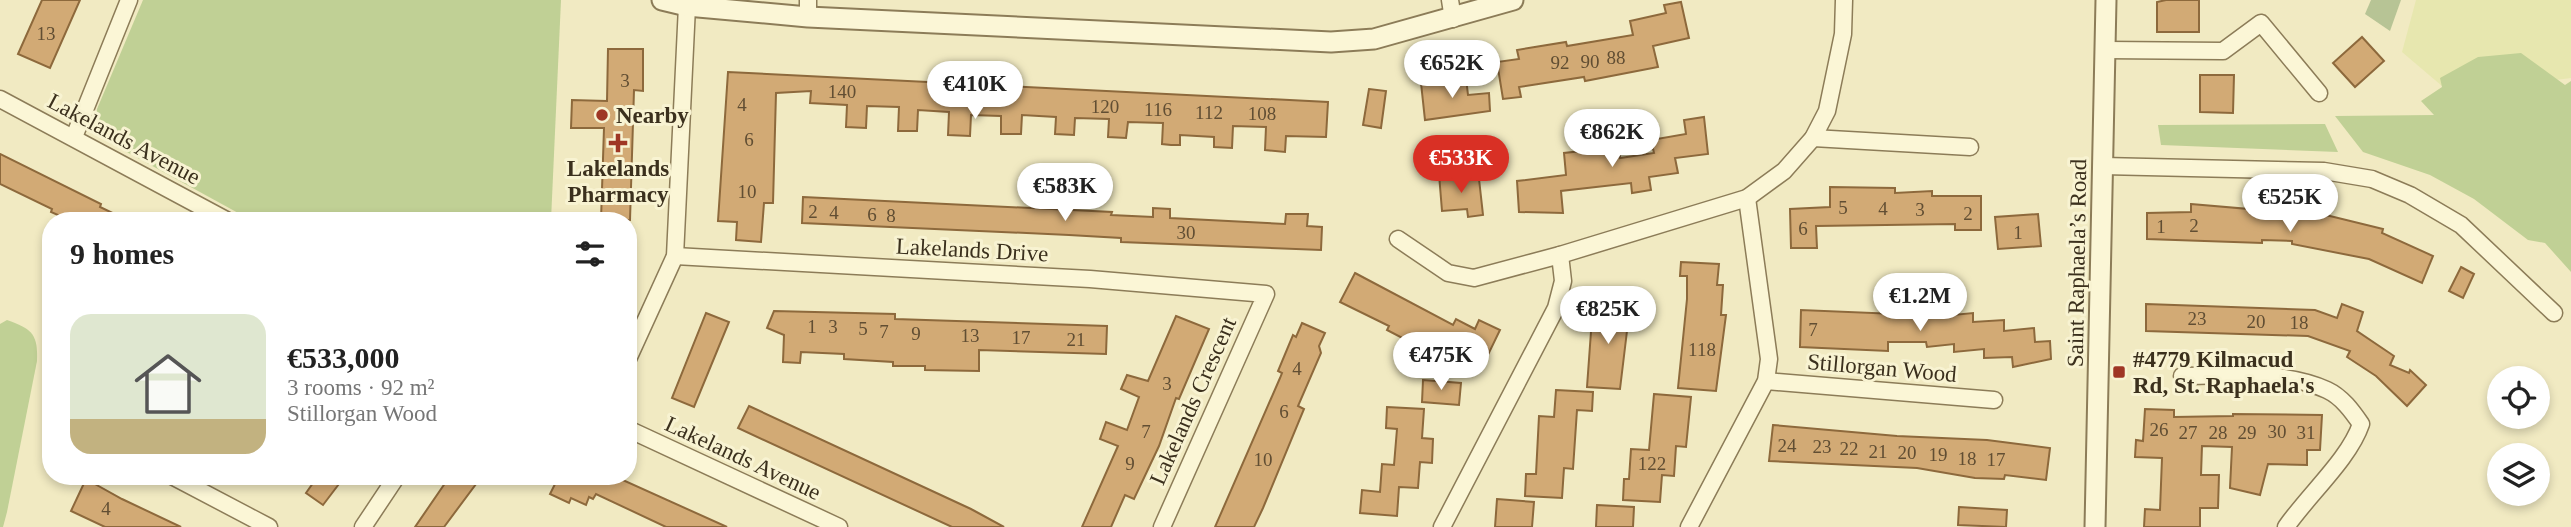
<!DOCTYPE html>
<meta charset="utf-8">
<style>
body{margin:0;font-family:Georgia,serif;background:#f6f6f6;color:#222;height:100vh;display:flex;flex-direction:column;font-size:26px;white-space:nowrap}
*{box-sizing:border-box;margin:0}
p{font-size:23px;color:#767676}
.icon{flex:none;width:38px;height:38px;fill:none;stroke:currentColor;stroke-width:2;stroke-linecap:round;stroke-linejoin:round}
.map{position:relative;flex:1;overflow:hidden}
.side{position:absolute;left:42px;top:212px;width:595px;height:273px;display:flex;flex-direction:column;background:#fff;border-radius:28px;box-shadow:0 4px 10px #0003}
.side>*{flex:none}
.buttons{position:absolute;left:2487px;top:366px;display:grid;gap:14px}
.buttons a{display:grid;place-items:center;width:63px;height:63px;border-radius:50%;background:#fff;box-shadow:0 4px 10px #0003;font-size:35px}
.price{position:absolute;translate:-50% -60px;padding:0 16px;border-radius:24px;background:#fff;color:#222;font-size:23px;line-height:46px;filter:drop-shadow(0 2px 4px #0008)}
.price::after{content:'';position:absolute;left:50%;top:42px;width:21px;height:16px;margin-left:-10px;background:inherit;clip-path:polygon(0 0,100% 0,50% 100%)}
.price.active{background:#d93025;color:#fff}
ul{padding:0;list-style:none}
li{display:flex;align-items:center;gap:21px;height:175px;padding:0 28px}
li span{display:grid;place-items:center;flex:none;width:196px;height:140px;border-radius:21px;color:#555}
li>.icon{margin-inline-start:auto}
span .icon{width:84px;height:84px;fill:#fffc;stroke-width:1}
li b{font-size:30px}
h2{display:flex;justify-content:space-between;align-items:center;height:84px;padding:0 28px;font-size:30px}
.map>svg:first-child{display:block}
</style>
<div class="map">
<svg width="2571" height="527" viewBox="0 0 2571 527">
<rect width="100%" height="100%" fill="#f1eac2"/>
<path fill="#e7e7af" d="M2416,0H2571V78L2499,87L2442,86L2402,52Z"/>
<g fill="#c0d095">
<path d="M143,0H561L551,220H251L103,139L96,130L97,109Z"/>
<path d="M2521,53L2565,85L2571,81V272L2545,243L2528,240L2474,199L2430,175L2363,152L2335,116L2434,115L2421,101L2442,87L2440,78L2478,57Z"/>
<path d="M2325,124L2338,152L2161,145L2158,125Z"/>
<path d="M7,320C32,329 38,334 37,361L7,512L3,527H0V324Z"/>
</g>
<path fill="#b7c495" d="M2371,0H2401L2390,31L2365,14Z"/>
<g fill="#d2aa75" stroke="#8d693c" stroke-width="2">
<path d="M42,0H80L50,68L18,54Z"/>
<path d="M2166,0H2199V32H2157V2Z"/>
<path d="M1681,2L1689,38L1653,46L1658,67L1585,81L1584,77L1519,87L1521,97L1503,99L1497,62L1519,59L1517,50L1566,42L1567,46L1633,35L1630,21L1666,13L1664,5Z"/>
<path d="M2362,37L2384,61L2355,87L2333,63Z"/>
<path d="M608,49H643V91L634,90L630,220H601L604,128H571L572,100L607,101Z"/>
<path d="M728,72L1328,102L1326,137L1286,136L1285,152L1265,150L1266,127L1233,126L1232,148L1214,147V137L1180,135V145H1171L1162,144L1163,123L1128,122L1126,138L1108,137L1109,119L1075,118L1074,135L1055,134L1056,117L1022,115L1021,134H1001V116L971,115L970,136L948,135L949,112L918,110L917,131H898L899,107L867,106L866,128L846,127L847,105L810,103L811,91L776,93L773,203H764L761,242L736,240L737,222L718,221Z"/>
<path d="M2200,75H2234L2233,113L2200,112Z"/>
<path d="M1466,78L1468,95L1489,93L1490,111L1425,120L1421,83Z"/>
<path d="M1369,89L1386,91L1381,128L1363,125Z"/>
<path d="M1704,117L1708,154L1675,158L1678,173L1649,177L1651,190L1632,193L1631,183L1561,191L1563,213L1519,212L1517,181L1566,175L1564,153L1619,147L1620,158L1654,153L1651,140L1686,134L1684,120Z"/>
<path d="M0,154L101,204L100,207L127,220H69L51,212L52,209L0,184Z"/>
<path d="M1455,172L1456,181L1479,179L1483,215L1468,217L1467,209L1442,211L1439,174Z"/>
<path d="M1830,187L1895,188V193L1932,191V196H1981V230H1955V224L1816,226L1817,248H1791L1790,209L1830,207Z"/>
<path d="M803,197L1112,212L1111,215L1153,217V208L1170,209V218L1285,224L1286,214H1308L1307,226L1322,227L1321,250L1121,242V238L1069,235L802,223Z"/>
<path d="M2191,204L2330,216L2383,229L2382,233L2433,256L2422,283L2369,259L2292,244V241L2262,240V243L2147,239V213L2191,212Z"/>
<path d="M2038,214L2041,246L1998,249L1995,217Z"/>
<path d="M1681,262L1719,264L1717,285H1723L1721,315H1726L1716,391L1678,388L1687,299V276H1680Z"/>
<path d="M2461,267L2474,274L2463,298L2449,291Z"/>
<path d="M1355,273L1453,325L1456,319L1475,329L1479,320L1500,330L1485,361L1463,350L1462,362L1434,347L1431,353L1387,330L1389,326L1340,302Z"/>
<path d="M1593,304L1630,306L1620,389L1587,387Z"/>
<path d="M2146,304L2315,310L2337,318L2342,304L2363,312L2357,331L2394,356L2390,365L2409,373L2410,370L2426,385L2407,406L2376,376L2347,357L2350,351L2308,336L2146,331Z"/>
<path d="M1897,305H1914V311L1942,308L1943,316L1973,313V322L2004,320V331L2034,328L2035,342L2050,341L2051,359L2013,367L2012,357L1984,358V349L1954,352V344L1927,347L1926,342H1888V351L1800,347L1801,310L1896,314Z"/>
<path d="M774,311L895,314V319L1107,326L1106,354L979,350V371L925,370V366H893V362L844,359V354L801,352L800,363L783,362L784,335L767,328Z"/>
<path d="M706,313L729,322L694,407L672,398Z"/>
<path d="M1176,316L1209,329L1179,399L1176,398L1159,446L1134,499L1125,495L1111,527H1082L1118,446L1100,439L1106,422L1127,430L1139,397L1121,389L1127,375L1148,381Z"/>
<path d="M1302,323L1325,333L1319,346L1321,353L1298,406L1304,409L1263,508L1254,527H1215L1280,378L1282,373L1278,371L1293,335L1296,337Z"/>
<path d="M1423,380L1461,383L1459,405L1422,402Z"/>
<path d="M1556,390L1593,392L1592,411L1577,410L1573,469L1564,468L1562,498L1525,496L1526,474H1536L1539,416L1554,417Z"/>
<path d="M1654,394L1691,397L1686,447L1676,446L1674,476L1662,475L1660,502L1623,500L1624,479H1629L1631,449L1649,450Z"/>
<path d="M749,406L971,509L1004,527H952L738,428Z"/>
<path d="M1387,407L1424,409L1422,438L1433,439L1432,463L1420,462L1418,488L1399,487L1397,516L1360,513L1362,490L1380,492L1382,464L1394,465L1397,429L1386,428Z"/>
<path d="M2145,409L2174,410V417L2233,416V414L2322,415L2320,450H2307V465L2268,464L2260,495L2230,488L2232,447L2202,446L2201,475H2219L2218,508H2200V527H2144L2145,509L2160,510L2162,458L2135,457L2136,440L2143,441Z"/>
<path d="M1773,425L1897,436L1987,440L2050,448L2046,480L2005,475L2004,479L1975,478L1917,468L1769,461Z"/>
<path d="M318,476H345L323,505L306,493Z"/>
<path d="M450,476H482L444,527H415Z"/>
<path d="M559,476H614L727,527H666L596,494L593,499L589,497L586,505L571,498L569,503L550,494Z"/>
<path d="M86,479L122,499L181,527H105L71,511Z"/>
<path d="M1497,499L1534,502L1532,527H1495Z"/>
<path d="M1597,505L1634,507L1633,527H1596Z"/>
<path d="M1959,507L2007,510L2006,527L1958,525Z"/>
</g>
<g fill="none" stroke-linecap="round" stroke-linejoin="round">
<defs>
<g id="minor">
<path d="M1450,0L1453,19"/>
<path d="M808,17V0"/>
<path d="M2106,50L2223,51L2261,23L2319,93"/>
<path d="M0,99L226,220"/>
<path d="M74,137L129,0"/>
<path d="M1813,138L1970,147"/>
<path d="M2103,166L2324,171L2372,179L2410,195L2461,225L2554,313"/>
<path d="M1398,239L1448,273L1474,278L1560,255L1563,281L1556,308L1442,527"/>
<path d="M1560,255L1747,198L1784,171L1813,138L1827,111L1843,34L1844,0"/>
<path d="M675,256L1090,279L1266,294L1162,527"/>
<path d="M628,359L675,256L687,6"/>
<path d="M2182,376C2228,376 2284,370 2327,390C2342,397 2352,411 2361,424C2349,459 2309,494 2286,527"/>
<path d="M1766,381L1994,400"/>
<path d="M628,429L839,527"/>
<path d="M172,476L269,527"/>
<path d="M363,527L397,476"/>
<path d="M1689,527L1766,381L1769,359L1747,198"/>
</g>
<g id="tertiary">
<path d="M662,0L687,6L808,17L1331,42L1374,39L1513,0"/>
<path d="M2095,527L2106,0"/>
</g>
</defs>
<use href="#minor" stroke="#8c7c58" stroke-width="19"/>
<use href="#tertiary" stroke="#8c7c58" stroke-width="23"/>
<use href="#minor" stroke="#fbf6d6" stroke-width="16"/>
<use href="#tertiary" stroke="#fbf6d6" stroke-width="19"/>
</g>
<g fill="#9f3624" stroke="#f8f3d2" stroke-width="2.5">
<circle cx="602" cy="115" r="7"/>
<path d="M614.5 132.5h7v7h7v7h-7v7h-7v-7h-7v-7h7z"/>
<rect x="2112" y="365" width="14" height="14" rx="3.5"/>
</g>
<g text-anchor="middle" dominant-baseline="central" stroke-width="6" stroke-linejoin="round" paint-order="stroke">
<g font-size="19" fill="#614e33">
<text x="46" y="33">13</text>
<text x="1616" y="57">88</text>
<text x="1590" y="61">90</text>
<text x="1560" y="62">92</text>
<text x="625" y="80">3</text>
<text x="842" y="91">140</text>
<text x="742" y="104">4</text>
<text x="1105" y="106">120</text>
<text x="1158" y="109">116</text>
<text x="1209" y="112">112</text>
<text x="1262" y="113">108</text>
<text x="749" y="139">6</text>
<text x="747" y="191">10</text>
<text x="1843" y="207">5</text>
<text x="1883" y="208">4</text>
<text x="1920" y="209">3</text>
<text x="813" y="211">2</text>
<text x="834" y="212">4</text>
<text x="1968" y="213">2</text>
<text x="872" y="214">6</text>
<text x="891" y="215">8</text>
<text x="2194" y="225">2</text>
<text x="2161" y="226">1</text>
<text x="1803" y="228">6</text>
<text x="1186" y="232">30</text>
<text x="2018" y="232">1</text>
<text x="2197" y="318">23</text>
<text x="2256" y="321">20</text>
<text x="2299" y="322">18</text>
<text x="812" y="326">1</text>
<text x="833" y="326">3</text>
<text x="863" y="328">5</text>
<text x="1813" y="329">7</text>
<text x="884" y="331">7</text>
<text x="916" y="333">9</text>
<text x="970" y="335">13</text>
<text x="1021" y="337">17</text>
<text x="1076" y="339">21</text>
<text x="1702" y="349">118</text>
<text x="1297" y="368">4</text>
<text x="1167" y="383">3</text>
<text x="1284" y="411">6</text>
<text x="2159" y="429">26</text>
<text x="1146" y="431">7</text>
<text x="2277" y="431">30</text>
<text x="2188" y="432">27</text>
<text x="2218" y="432">28</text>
<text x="2247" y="432">29</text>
<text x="2306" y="432">31</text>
<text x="1787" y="445">24</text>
<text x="1822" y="446">23</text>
<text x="1849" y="448">22</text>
<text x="1878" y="451">21</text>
<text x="1907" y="452">20</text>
<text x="1938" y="454">19</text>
<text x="1967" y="458">18</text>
<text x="1263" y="459">10</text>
<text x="1996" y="459">17</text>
<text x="1130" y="463">9</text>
<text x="1652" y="463">122</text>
<text x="106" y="508">4</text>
</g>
<g font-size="23" font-weight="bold" fill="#3b301d" stroke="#f8f3d2" text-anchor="start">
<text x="616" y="115">Nearby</text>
<text x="618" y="168" text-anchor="middle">Lakelands<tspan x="618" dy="26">Pharmacy</tspan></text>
<text x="2133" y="359">#4779 Kilmacud<tspan x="2133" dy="26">Rd, St. Raphaela's</tspan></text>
</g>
<g font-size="23" fill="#3b301d" stroke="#f8f3d2">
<text transform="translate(124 139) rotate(28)">Lakelands Avenue</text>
<text transform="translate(972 250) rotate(3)">Lakelands Drive</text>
<text transform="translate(2077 263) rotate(-89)">Saint Raphaela’s Road</text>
<text transform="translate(1882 368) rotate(5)">Stillorgan Wood</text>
<text transform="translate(1193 401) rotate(-66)">Lakelands Crescent</text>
<text transform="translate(743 458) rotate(25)">Lakelands Avenue</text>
</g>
</g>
</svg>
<div class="buttons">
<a><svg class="icon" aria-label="locate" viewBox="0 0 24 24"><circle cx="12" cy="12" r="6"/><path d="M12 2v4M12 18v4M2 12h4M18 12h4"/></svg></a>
<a><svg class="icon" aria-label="layers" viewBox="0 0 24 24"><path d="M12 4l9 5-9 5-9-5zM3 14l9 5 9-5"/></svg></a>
</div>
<b class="price" style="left:1452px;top:100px">€652K</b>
<b class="price" style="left:975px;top:121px">€410K</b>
<b class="price" style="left:1612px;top:169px">€862K</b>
<b class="price active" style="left:1461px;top:195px">€533K</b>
<b class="price" style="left:1065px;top:223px">€583K</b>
<b class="price" style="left:2290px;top:234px">€525K</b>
<b class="price" style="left:1920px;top:333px">€1.2M</b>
<b class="price" style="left:1608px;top:346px">€825K</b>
<b class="price" style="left:1441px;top:392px">€475K</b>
<section class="side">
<h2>9 homes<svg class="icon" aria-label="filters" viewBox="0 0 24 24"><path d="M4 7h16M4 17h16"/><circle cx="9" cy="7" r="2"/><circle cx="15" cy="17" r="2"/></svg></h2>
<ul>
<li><span style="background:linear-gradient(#dfe7d0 75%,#c2b280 0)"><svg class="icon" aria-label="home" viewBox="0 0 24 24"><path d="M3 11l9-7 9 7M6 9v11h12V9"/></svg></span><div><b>€533,000</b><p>3 rooms · 92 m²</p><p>Stillorgan Wood</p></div></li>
</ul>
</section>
</div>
